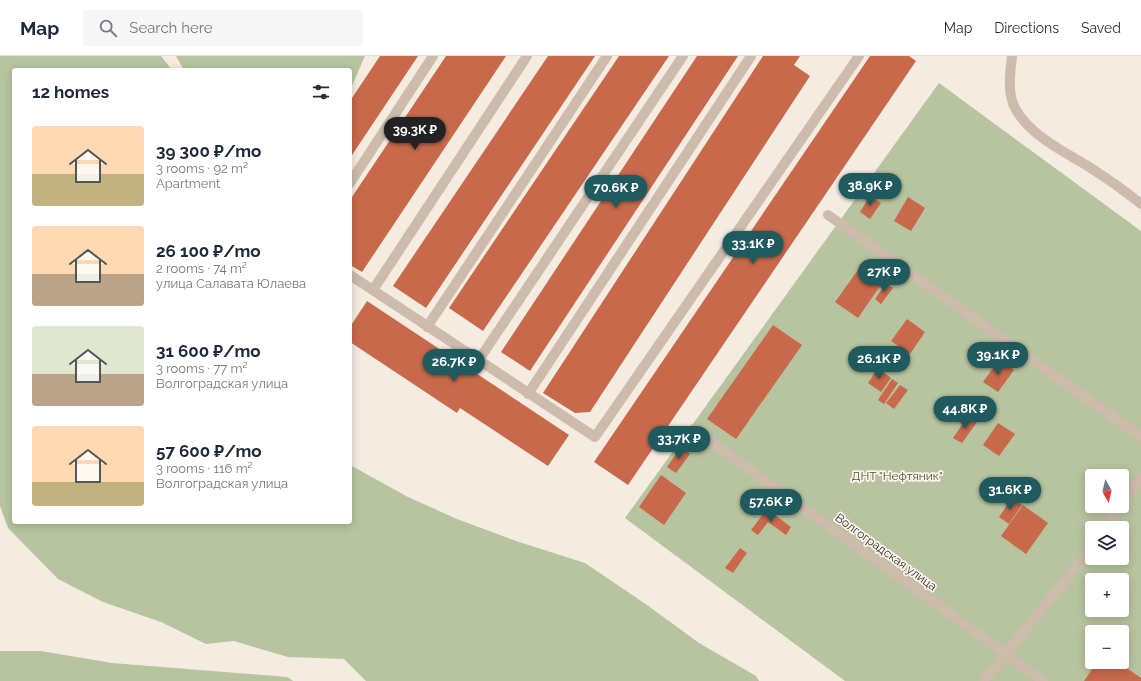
<!DOCTYPE html>
<meta charset="utf-8">
<style>
body{margin:0;font-family:Raleway,sans-serif;background:#f6f6f7;color:#1f2937;height:100vh;display:flex;flex-direction:column;font-size:15px;white-space:nowrap}
*{box-sizing:border-box;margin:0}
p{font-size:13px;color:#747a83}
.icon{flex:none;width:22px;height:22px;fill:none;stroke:currentColor;stroke-width:2;stroke-linecap:round;stroke-linejoin:round}
.map{position:relative;flex:1;overflow:hidden}
.panel{position:absolute;left:12px;top:12px;width:340px;height:456px;display:flex;flex-direction:column;background:#fff;border-radius:4px;box-shadow:0 2px 10px #0003}
.panel>*{flex:none}
.needle{width:26px;rotate:172deg}
.controls{position:absolute;left:1085px;top:413px;display:grid;gap:8px}
.controls a{display:grid;place-items:center;width:44px;height:44px;border-radius:4px;background:#fff;box-shadow:0 2px 10px #0003;font-size:20px}
.price{position:absolute;translate:-50% -34px;padding:0 9px;border-radius:14px;background:#1f5a5e;color:#fff;font-size:13px;line-height:26px;filter:drop-shadow(0 1px 2px #0008)}
.price::after{content:'';position:absolute;left:50%;top:24px;width:12px;height:9px;margin-left:-6px;background:inherit;clip-path:polygon(0 0,100% 0,50% 100%)}
.price.active{background:#222;color:#fff}
ul{padding:0;list-style:none}
li{display:flex;align-items:center;gap:12px;height:100px;padding:0 20px}
li span{display:grid;place-items:center;flex:none;width:112px;height:80px;border-radius:4px;color:#555}
li>.icon{margin-inline-start:auto}
span .icon{width:48px;height:48px;fill:#fffc;stroke-width:1}
li b{font-size:17px}
h2{display:flex;justify-content:space-between;align-items:center;height:48px;padding:0 20px;font-size:17px}
header{display:flex;align-items:center;gap:24px;box-sizing:border-box;height:56px;padding:0 20px;background:#fff;border-bottom:1px solid #e0e1e3}
header strong{font-size:19px}
nav{display:flex;gap:22px;margin-inline-start:auto;font-size:14px}
.search{width:280px;height:36px;background:#f6f6f7;display:flex;align-items:center;gap:10px;box-sizing:border-box;padding:0 14px;border-radius:4px;color:#747a83;font-size:15px}
.map>svg:first-child{display:block}
</style>
<header>
<strong>Map</strong>
<div class="search"><svg class="icon" aria-label="search" viewBox="0 0 24 24"><circle cx="10" cy="10" r="6"/><path d="M15 15l6 6"/></svg>Search here</div>
<nav><a>Map</a><a>Directions</a><a>Saved</a></nav>
</header>
<div class="map">
<svg width="1141" height="625" viewBox="0 0 1141 625">
<rect width="100%" height="100%" fill="#f4ebe1"/>
<g fill="#b8c4a0" fill-rule="evenodd">
<path d="M0,0H161L172,14H14V466H350V409L408,441L457,463L519,486L585,507L647,549L699,587L756,620L759,625H366L344,603L288,601L234,585L206,588L161,566L103,546L58,523L8,472L0,450Z"/>
<path d="M176,0H365L350,34V14H184Z"/>
<path d="M939,27L1141,175V625H845L625,462ZM1092,420H1122V450H1092ZM1092,472H1122V502H1092ZM1092,524H1122V554H1092ZM1092,576H1122V606H1092Z"/>
<path d="M0,595H41L112,607L287,621L293,625H0Z"/>
</g>
<g fill="#c8694b">
<path d="M380,0H418L350,102V45Z"/>
<path d="M446,0H506L362,216L350,209V144Z"/>
<path d="M548,0H595L426,252L393,230Z"/>
<path d="M619,0H669L483,275L449,252Z"/>
<path d="M697,0H738L530,315L501,296Z"/>
<path d="M763,0H800L794,9L810,20L590,356L575,357L543,337Z"/>
<path d="M870,0H909L916,5L628,429L594,406Z"/>
<path d="M870,140L881,147L870,163L860,156Z"/>
<path d="M908,141L925,152L911,175L894,165Z"/>
<path d="M865,204L887,220L858,262L835,246Z"/>
<path d="M886,227L893,232L881,248L875,243Z"/>
<path d="M367,245L569,379L548,410L460,352L457,357L350,286V271Z"/>
<path d="M907,263L925,276L910,298L891,285Z"/>
<path d="M773,269L802,289L736,383L707,363Z"/>
<path d="M999,304L1014,314L998,336L983,326Z"/>
<path d="M878,312L891,322L881,336L868,327Z"/>
<path d="M892,323L898,327L884,348L878,344Z"/>
<path d="M900,329L908,334L894,353L886,347Z"/>
<path d="M968,360L977,366L962,387L953,382Z"/>
<path d="M998,367L1015,378L999,400L983,389Z"/>
<path d="M681,391L690,398L676,417L667,411Z"/>
<path d="M661,419L686,437L664,469L639,451Z"/>
<path d="M1012,442L1022,449L1009,468L999,461Z"/>
<path d="M1023,449L1048,467L1026,498L1001,480Z"/>
<path d="M767,453L791,471L786,479L768,466L758,479L751,474Z"/>
<path d="M740,492L747,497L733,517L725,512Z"/>
<path d="M1097,606H1118L1141,622V625H1084Z"/>
</g>
<g fill="none" stroke-linecap="round" stroke-linejoin="round">
<g stroke="#cdbbac" stroke-width="10">
<path d="M1012,0C1010,17 1007,39 1016,54C1032,80 1061,94 1086,109C1105,121 1124,134 1141,148"/>
<path d="M350,127L433,0"/>
<path d="M828,159L1141,381"/>
<path d="M350,219L595,381L859,0"/>
<path d="M373,234L527,0"/>
<path d="M427,271L607,0"/>
<path d="M478,305L683,0"/>
<path d="M528,338L751,0"/>
<path d="M694,373L1043,625"/>
<path d="M1122,448L1141,422"/>
<path d="M1105,472L1121,450"/>
<path d="M984,625L1092,491"/>
</g>
</g>
<g text-anchor="middle" dominant-baseline="central" stroke-width="3.5" stroke-linejoin="round" paint-order="stroke">
<g font-size="12" fill="#4a5a2e" stroke="#fbf5ee">
<text x="897" y="420">ДНТ "Нефтяник"</text>
</g>
<g font-size="12" fill="#3b302b" stroke="#fbf5ee">
<text transform="translate(886 496) rotate(36)">Волгоградская улица</text>
</g>
</g>
</svg>
<div class="controls">
<a><svg class="needle" viewBox="-14 -14 28 28"><path d="M0-13l5 13h-10z" fill="#e53935"/><path d="M0 13l5-13h-10z" fill="#747a83"/></svg></a>
<a><svg class="icon" aria-label="layers" viewBox="0 0 24 24"><path d="M12 4l9 5-9 5-9-5zM3 14l9 5 9-5"/></svg></a>
<a>+</a>
<a>−</a>
</div>
<b class="price active" style="left:415px;top:95px">39.3K ₽</b>
<b class="price" style="left:870px;top:151px">38.9K ₽</b>
<b class="price" style="left:616px;top:153px">70.6K ₽</b>
<b class="price" style="left:753px;top:209px">33.1K ₽</b>
<b class="price" style="left:884px;top:237px">27K ₽</b>
<b class="price" style="left:998px;top:320px">39.1K ₽</b>
<b class="price" style="left:879px;top:324px">26.1K ₽</b>
<b class="price" style="left:454px;top:327px">26.7K ₽</b>
<b class="price" style="left:965px;top:374px">44.8K ₽</b>
<b class="price" style="left:679px;top:404px">33.7K ₽</b>
<b class="price" style="left:1010px;top:455px">31.6K ₽</b>
<b class="price" style="left:771px;top:467px">57.6K ₽</b>
<section class="panel">
<h2>12 homes<svg class="icon" aria-label="filters" viewBox="0 0 24 24"><path d="M4 7h16M4 17h16"/><circle cx="9" cy="7" r="2"/><circle cx="15" cy="17" r="2"/></svg></h2>
<ul>
<li><span style="background:linear-gradient(#ffd9b3 60%,#c2b280 0)"><svg class="icon" aria-label="home" viewBox="0 0 24 24"><path d="M3 11l9-7 9 7M6 9v11h12V9"/></svg></span><div><b>39 300 ₽/mo</b><p>3 rooms · 92 m²</p><p>Apartment</p></div></li>
<li><span style="background:linear-gradient(#ffd9b3 60%,#b9a48a 0)"><svg class="icon" aria-label="home" viewBox="0 0 24 24"><path d="M3 11l9-7 9 7M6 9v11h12V9"/></svg></span><div><b>26 100 ₽/mo</b><p>2 rooms · 74 m²</p><p>улица Салавата Юлаева</p></div></li>
<li><span style="background:linear-gradient(#dfe7d0 60%,#b9a48a 0)"><svg class="icon" aria-label="home" viewBox="0 0 24 24"><path d="M3 11l9-7 9 7M6 9v11h12V9"/></svg></span><div><b>31 600 ₽/mo</b><p>3 rooms · 77 m²</p><p>Волгоградская улица</p></div></li>
<li><span style="background:linear-gradient(#ffd9b3 70%,#c2b280 0)"><svg class="icon" aria-label="home" viewBox="0 0 24 24"><path d="M3 11l9-7 9 7M6 9v11h12V9"/></svg></span><div><b>57 600 ₽/mo</b><p>3 rooms · 116 m²</p><p>Волгоградская улица</p></div></li>
</ul>
</section>
</div>
